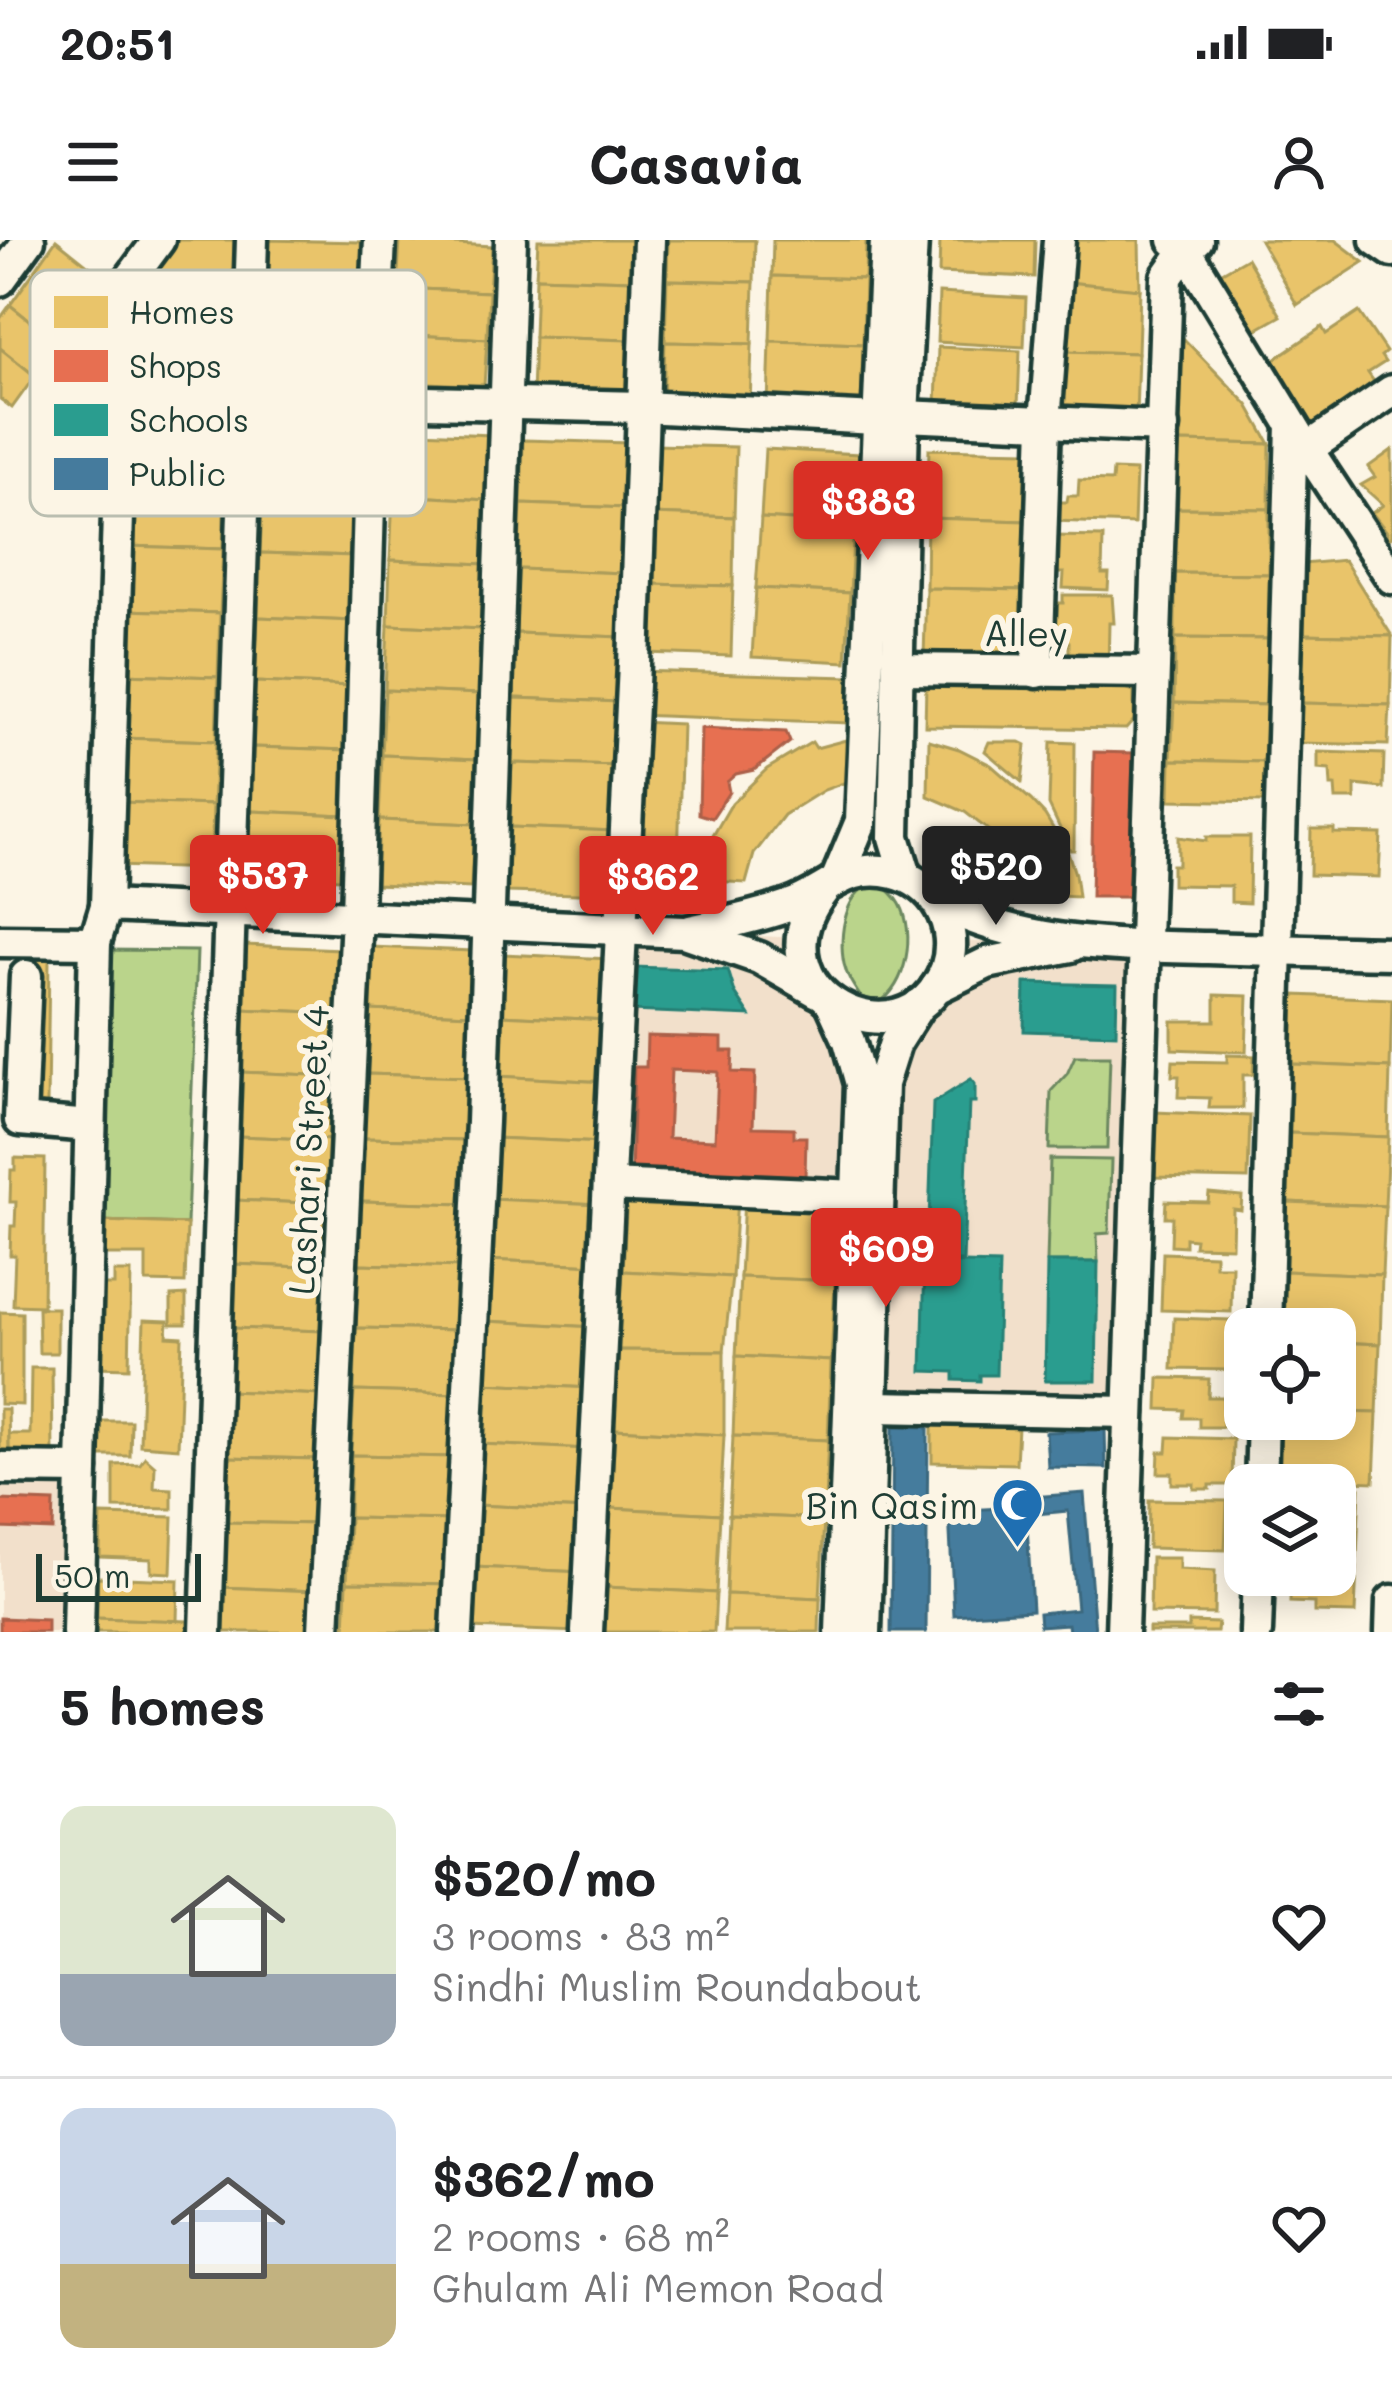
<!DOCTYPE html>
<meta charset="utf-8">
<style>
body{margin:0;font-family:Mali,sans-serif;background:#f2f2f2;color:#202124;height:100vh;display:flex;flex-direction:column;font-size:45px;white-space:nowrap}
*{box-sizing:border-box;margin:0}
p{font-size:39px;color:#757577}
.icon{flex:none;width:66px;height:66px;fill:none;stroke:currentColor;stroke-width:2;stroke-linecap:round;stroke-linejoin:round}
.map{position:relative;height:1392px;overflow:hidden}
.drawer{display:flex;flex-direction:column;background:#fff;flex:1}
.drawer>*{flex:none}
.fabs{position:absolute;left:1224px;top:1068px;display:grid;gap:24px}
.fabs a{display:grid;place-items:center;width:132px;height:132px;border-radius:24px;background:#fff;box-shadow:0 6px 30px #0003;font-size:60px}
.scale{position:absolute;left:36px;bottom:30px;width:165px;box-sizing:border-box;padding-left:12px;border:6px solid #1f3d34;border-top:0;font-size:33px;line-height:42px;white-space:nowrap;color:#1f3d34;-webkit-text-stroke:9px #fcf5e5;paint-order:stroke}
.price{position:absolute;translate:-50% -102px;padding:0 27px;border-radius:12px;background:#d93025;color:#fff;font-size:39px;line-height:78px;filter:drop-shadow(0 3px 6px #0008)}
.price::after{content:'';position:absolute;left:50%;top:72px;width:36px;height:27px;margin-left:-18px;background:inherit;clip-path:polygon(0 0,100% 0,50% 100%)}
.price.active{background:#222;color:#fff}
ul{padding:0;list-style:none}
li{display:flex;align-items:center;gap:36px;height:300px;padding:0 60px}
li+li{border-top:3px solid #e0e0e0}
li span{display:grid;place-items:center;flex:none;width:336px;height:240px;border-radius:24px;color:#555}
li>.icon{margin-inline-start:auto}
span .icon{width:144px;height:144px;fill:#fffc;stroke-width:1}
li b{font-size:51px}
h2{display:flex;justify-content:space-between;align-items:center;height:144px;padding:0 60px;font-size:51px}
.status{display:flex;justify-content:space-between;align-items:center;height:84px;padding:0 60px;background:#fff;direction:ltr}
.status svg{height:33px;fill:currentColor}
header{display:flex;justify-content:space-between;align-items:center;height:156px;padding:0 60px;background:#fff;font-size:54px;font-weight:700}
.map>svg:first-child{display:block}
</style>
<div class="status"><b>20:51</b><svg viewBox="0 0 49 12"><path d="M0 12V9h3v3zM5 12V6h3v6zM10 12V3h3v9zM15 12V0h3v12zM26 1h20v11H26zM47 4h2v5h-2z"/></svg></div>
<header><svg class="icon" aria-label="menu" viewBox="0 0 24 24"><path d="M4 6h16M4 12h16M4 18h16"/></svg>Casavia<svg class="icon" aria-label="person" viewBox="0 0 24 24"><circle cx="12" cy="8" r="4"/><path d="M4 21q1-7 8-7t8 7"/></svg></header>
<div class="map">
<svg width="1392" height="1392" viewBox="0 0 1392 1392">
<rect width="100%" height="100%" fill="#fcf5e5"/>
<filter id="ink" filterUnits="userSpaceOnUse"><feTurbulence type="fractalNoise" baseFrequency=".00833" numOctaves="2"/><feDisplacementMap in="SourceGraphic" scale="24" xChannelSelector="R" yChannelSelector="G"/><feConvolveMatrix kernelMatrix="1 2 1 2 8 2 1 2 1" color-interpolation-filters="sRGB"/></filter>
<g filter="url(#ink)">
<g fill="#f2e0cb">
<path d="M621,689L801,698L849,801L857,956L609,945Z"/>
<path d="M950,701L1145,707L1129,1172L873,1167L882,844Z"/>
<path d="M0,1228L82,1229L78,1392H0Z"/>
</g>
<g fill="#bad48b" stroke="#6c8860" stroke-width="3">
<path d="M879,643C888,649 895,655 900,664C916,693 907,747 878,763L862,759C854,747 847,737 844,724C838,696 845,645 879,643Z"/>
<path d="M106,710L197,711L187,984L100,981Z"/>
<path d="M1075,816H1110L1107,909H1049L1051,851L1067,834Z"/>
<path d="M1050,919L1111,920L1109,993L1097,994L1098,1022H1047Z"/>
</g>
<g fill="#e9c46a" stroke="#ac9c5a" stroke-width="3">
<path d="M56,0L104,38L81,71L33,33Z"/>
<path d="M166,0H234V36L139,33Z"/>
<path d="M266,0L361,2V47L264,43Z"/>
<path d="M538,0H633L631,40L536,37Z"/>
<path d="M668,0H755L754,42L667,40Z"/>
<path d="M773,0H866L865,39L772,36Z"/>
<path d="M940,0H1035L1034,37L939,33Z"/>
<path d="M1069,0H1139L1140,49L1066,42Z"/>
<path d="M1260,0H1335L1364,22L1297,65Z"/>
<path d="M400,1L492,6L489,52L397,48Z"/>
<path d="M1247,18L1281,76L1249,94L1215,36Z"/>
<path d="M33,33L81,71L58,103L10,65Z"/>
<path d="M772,36L865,39L863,104L770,101Z"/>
<path d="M536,37L631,40L629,100L534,97Z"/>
<path d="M667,40L754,42L752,104L665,102Z"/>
<path d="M1066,42L1140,49L1138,113L1061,111Z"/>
<path d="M397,48L489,52L487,99L395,94Z"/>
<path d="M939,53L1026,58L1024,107L937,102Z"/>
<path d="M10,65L58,103L35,136L0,108V79Z"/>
<path d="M1359,72L1386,112L1381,116L1385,122L1368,133L1380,150L1307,200L1259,130L1322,87L1326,94Z"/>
<path d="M395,94L487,99L484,146L392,141Z"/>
<path d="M534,97L629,100L627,160L532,157Z"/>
<path d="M1183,98L1248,165L1270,204L1177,202Z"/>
<path d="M770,101L863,104L861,168L768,166Z"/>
<path d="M665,102L752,104L750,166L663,164Z"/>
<path d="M938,107L1020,111L1018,167L936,166Z"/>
<path d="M0,108L35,136L12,168L0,159Z"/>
<path d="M1061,111L1138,113L1136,177L1059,175Z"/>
<path d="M396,191L491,195L488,260L393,255Z"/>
<path d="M523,200L629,203L627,268L521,264Z"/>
<path d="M1177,202L1270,204L1269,269L1176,268Z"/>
<path d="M652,205L736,207L734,277L650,274Z"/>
<path d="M765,209L859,214L854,284L761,278Z"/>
<path d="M929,209L1028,211L1026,281L927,278Z"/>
<path d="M1392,210V296L1386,300L1387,292L1372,273L1383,265L1361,245L1375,237L1368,227Z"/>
<path d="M1113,230L1136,231L1134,284L1054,281L1055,262H1067L1068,256H1078L1079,240L1112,241Z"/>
<path d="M129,242L225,245L223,309L126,306Z"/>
<path d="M263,248L358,252L355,316L260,313Z"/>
<path d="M393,255L488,260L485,324L390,320Z"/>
<path d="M521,264L627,268L624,333L518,329Z"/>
<path d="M1176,268L1269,269V334L1175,333Z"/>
<path d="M650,274L734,277L733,346L648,344Z"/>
<path d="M761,278L854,284L850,353L756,348Z"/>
<path d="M927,278L1026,281L1024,350L926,348Z"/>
<path d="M1054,296L1103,297L1102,334H1109L1108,350L1063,348L1064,333H1052Z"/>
<path d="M126,306L223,309L220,373L124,370Z"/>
<path d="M260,313L355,316L353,381L258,377Z"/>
<path d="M390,320L485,324L482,389L388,385Z"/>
<path d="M1344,320L1392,396L1300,394L1302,324Z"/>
<path d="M518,329L624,333L622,397L516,393Z"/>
<path d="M1175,333L1269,334L1268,399L1175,398Z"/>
<path d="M648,344L733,346L731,416L646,413Z"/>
<path d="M756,348L850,353L846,422L752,417Z"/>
<path d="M926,348L1024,350L1022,420L924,418Z"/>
<path d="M1063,355H1112L1114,383H1109L1108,429L1069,428V402L1042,401L1052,363H1063Z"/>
<path d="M124,370L220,373L218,437L122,434Z"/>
<path d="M258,377L353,381L350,446L255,442Z"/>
<path d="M388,385L482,389L479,454L385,450Z"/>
<path d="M516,393L622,397L620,462L514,458Z"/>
<path d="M1300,394L1392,396L1390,465L1299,463Z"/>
<path d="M1175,398L1268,399L1267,465L1174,463Z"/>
<path d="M637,431L849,437V483L635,475Z"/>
<path d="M122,434L218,437L216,501L120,498Z"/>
<path d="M255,442L350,446L348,510L252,507Z"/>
<path d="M926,445L1120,447L1134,452V480L1126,489L925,486Z"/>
<path d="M385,450L479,454L477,519L382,515Z"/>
<path d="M514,458L620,462L618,526L512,523Z"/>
<path d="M1174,463L1267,465L1264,522L1171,520Z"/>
<path d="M1299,463L1390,465L1388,505L1298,503Z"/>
<path d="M637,482L682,484L677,655L633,654Z"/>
<path d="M120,498L216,501L213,565L117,562Z"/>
<path d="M846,500L849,541L824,550L784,575L754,614L746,643L695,640L710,601L732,563L767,529L812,502L816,508Z"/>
<path d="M929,500L959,509L991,525L1031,560L1045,575L1069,615L1075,634L1078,657L1037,655L1030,651L1016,621L992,593L965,572L928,556Z"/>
<path d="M989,502H1020L1026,505L1022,542L985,511Z"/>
<path d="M1051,502L1075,503L1074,610H1070L1049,565Z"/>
<path d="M252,507L348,510L345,575L250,571Z"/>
<path d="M1318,512L1384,514L1383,548L1355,545V559H1336L1335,546H1331L1330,530L1318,529Z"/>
<path d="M382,515L477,519L474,584L379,580Z"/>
<path d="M1171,520L1264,522V562L1170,560Z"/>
<path d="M512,523L618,526L615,591L509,587Z"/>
<path d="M117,562L213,565L211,629L115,626Z"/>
<path d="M250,571L345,575L342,639L247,636Z"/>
<path d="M379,580L474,584L471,648L376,644Z"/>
<path d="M509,587L615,591L613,655L507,652Z"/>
<path d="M1311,589H1334V593L1381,594L1379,637L1310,635Z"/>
<path d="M1178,597L1206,601V597H1250L1249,663L1231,662V646L1172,645V625H1178Z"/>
<path d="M244,705L341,709L338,773L241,769Z"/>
<path d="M369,707L473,711L471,774L367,770Z"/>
<path d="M502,714L610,719L607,780L499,775Z"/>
<path d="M20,718L49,719L47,866L17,865Z"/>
<path d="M1215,755L1248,756L1246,812L1172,809V781H1215Z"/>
<path d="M1294,755L1392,759L1390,828L1292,824Z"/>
<path d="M241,769L338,773L336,836L239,832Z"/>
<path d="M367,770L471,774L469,837L365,834Z"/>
<path d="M499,775L607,780L605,842L496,836Z"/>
<path d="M1227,815L1254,816L1253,835H1243V868H1209L1210,858L1178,857L1179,836H1172L1173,821L1227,822Z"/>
<path d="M1292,824L1390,828L1388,897L1289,893Z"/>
<path d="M239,832L336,836L333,900L236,896Z"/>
<path d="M365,834L469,837L466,900L363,898Z"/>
<path d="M496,836L605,842L602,903L493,898Z"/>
<path d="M1154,872L1250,876L1248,939L1152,937Z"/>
<path d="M1289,893L1388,897L1385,966L1286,962Z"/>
<path d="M236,896L333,900L330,964L233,960Z"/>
<path d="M363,898L466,900L464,964L360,961Z"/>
<path d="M493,898L602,903L599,964L490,959Z"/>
<path d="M15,918L45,919L43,1066L13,1065L15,1015H10L11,986H15L16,962H10L11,930H15Z"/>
<path d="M627,952L737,958L732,1037L623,1031Z"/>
<path d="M1209,953L1242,956L1241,970L1233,969L1232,1007L1194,1006L1195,999L1185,998V1006L1171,1005L1172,977H1165L1166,961L1208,962Z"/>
<path d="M744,958L839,962L835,1041L740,1037Z"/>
<path d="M490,959L599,964L596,1025L487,1020Z"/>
<path d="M233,960L330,964L328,1028L231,1024Z"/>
<path d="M360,961L464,964L462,1027L358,1024Z"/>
<path d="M1286,962L1385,966L1382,1035L1284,1031Z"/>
<path d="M100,981L187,984L185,1043L146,1042V1015H98Z"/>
<path d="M1163,1013L1215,1015V1026H1232L1231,1072L1161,1070Z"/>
<path d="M487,1020L596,1025L593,1087L485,1081Z"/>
<path d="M231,1024L328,1028L325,1091L228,1088Z"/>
<path d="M358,1024L462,1027L460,1090L356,1088Z"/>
<path d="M623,1031L732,1037L724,1111L618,1110Z"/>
<path d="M1284,1031L1382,1035L1380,1104L1335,1102V1089H1282Z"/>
<path d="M114,1032H131L129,1128L95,1127L97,1045H114Z"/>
<path d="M740,1037L835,1041L831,1121L736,1116Z"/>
<path d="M186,1055V1084H171V1056Z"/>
<path d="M38,1068H57V1113H39Z"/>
<path d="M0,1072L22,1073V1165L0,1164Z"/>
<path d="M1174,1078L1230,1080L1229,1130L1172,1129Z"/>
<path d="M144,1080L168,1081L167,1096L182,1097L178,1208L140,1205Z"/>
<path d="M485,1081L593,1087L591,1148L482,1143Z"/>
<path d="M228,1088L325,1091L323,1155L226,1151Z"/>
<path d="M356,1088L460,1090L457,1154L354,1151Z"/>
<path d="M1335,1102L1380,1104L1377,1173L1335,1172Z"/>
<path d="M618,1110L724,1111V1195L614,1189Z"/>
<path d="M736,1116L831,1121L828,1200L733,1196Z"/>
<path d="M31,1128H52L53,1215H9V1194H30Z"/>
<path d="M1159,1138L1209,1139L1208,1157H1223V1187H1199V1178H1183L1184,1170L1158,1169Z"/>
<path d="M482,1143L591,1148L588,1209L479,1204Z"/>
<path d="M226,1151L323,1155L319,1219L223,1217Z"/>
<path d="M354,1151L457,1154L455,1217L351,1215Z"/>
<path d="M0,1169H8L9,1215H0Z"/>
<path d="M1335,1172L1377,1173L1374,1242L1276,1238L1278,1179H1335Z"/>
<path d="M94,1181H131L130,1216H93Z"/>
<path d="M932,1184L1018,1187L1016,1224L932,1222Z"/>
<path d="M614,1189L724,1195L720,1274L610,1268Z"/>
<path d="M733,1196L828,1200L824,1279L729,1275Z"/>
<path d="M1168,1197L1233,1199L1232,1245H1210V1249H1194V1244H1172V1233H1158L1159,1212H1167Z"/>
<path d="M479,1204L588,1209L585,1270L476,1265Z"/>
<path d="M351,1215L455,1217L453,1280L349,1278Z"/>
<path d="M145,1217L155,1226L154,1248L172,1249V1269L114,1268V1225L140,1224Z"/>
<path d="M223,1217L319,1219L317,1284L221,1282Z"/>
<path d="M1335,1247L1360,1248L1357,1318H1335Z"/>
<path d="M1149,1260L1227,1261L1225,1310L1148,1308Z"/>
<path d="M476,1265L585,1270L582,1332L473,1327Z"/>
<path d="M610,1268L720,1274L716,1353L606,1347Z"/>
<path d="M101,1275L173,1277L171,1333L151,1332V1319L100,1317Z"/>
<path d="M729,1275L824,1279L820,1358L726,1354Z"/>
<path d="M349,1278L453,1280L451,1344L347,1342Z"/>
<path d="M221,1282L317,1284L315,1351L218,1347Z"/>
<path d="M1151,1318H1179V1329L1215,1331L1214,1374L1150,1373Z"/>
<path d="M1335,1326L1357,1327L1355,1373L1314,1372V1363L1290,1362L1291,1335H1335Z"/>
<path d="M473,1327L582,1332L579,1392L470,1388Z"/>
<path d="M97,1337L178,1340L177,1381L97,1378Z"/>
<path d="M347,1342L451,1344L449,1392H345Z"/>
<path d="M218,1347L315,1351L313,1392H216Z"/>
<path d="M606,1347L716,1353L714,1392H604Z"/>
<path d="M726,1354L820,1358L819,1392H724Z"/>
<path d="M92,1378L188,1381V1392H91Z"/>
<path d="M1189,1382L1218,1383L1217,1392H1149V1388H1189Z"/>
</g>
<g fill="#e76f51" stroke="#ab6048" stroke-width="3" fill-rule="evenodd">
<path d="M701,488L786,492L790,502L754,530L736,534L727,542L729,552L712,578L699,574Z"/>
<path d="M1094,512L1133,513L1129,657H1091Z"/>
<path d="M647,796L722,798V811H733L732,832L755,833L753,887L794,888V897H806L805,937L791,936V942L631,938L634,827H646ZM671,830L718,832L715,900L668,898Z"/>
<path d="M0,1260L54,1262L53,1290L0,1288Z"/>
<path d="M0,1378L47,1380V1392H0Z"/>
</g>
<g fill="#2a9d8f" stroke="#278074" stroke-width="3">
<path d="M632,727L728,730L735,753L750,776L632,771Z"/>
<path d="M1025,743L1117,745L1116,794L1024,791Z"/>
<path d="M971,839L975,844V862H969L963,1021H922L923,982H929L933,863Z"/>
<path d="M925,1022L999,1024L996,1135H980V1141L954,1140V1132L922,1131Z"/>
<path d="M1047,1022H1098L1096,1141H1045Z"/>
</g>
<g fill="#457b9d" stroke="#3a687e" stroke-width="3">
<path d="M893,1186L928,1187L926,1392H891Z"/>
<path d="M1105,1190L1106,1228L1048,1227L1046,1192Z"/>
<path d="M1084,1253L1095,1392H1069L1068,1384L1040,1386L1039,1373L1077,1369L1068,1271L1026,1275L1020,1267L1019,1258Z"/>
<path d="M1020,1267H1026L1032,1370L954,1375L949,1271Z"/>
</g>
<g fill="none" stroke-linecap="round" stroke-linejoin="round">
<defs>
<g id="minor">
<path d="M1174,0L1186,10L1307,209L1392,338"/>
<path d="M1376,0L1392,11"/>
<path d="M0,40L29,0"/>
<path d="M125,46L55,135L122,155L642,167L877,179"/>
<path d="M903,176L1163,187"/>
<path d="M1307,209L1392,151"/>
<path d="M899,429L1152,432"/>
<path d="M1037,432L1045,182L1059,0"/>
<path d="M906,636L894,597L903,176L912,0"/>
<path d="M836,641L861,581L886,0"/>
<path d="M938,662C1020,706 1117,706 1208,708C1269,710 1331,712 1392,713"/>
<path d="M106,666L125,46L159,0"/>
<path d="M690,691C723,684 756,677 788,666C806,660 820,650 836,641C872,620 920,632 940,667C951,686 953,709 946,729C905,834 744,751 823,651"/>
<path d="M0,701L95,702L106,666L684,692L759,718L818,752"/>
<path d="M26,736L20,880L90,886"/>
<path d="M936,748L987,723L1071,706"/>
<path d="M833,766L849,801L861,844L841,1392"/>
<path d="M609,945L857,956"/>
<path d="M1266,1089L1292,185"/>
<path d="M873,1167L1129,1172"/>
<path d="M0,1228L82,1229"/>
<path d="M1261,1245L1263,1179"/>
<path d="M78,1392L95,702"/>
<path d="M206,1392L252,0"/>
<path d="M324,1392L357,675L372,162L380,0"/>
<path d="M457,1392L482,882L511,0"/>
<path d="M587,1392L634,424L649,0"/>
<path d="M865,1392L882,844L895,803L919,765"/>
<path d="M1122,1392L1167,37L1186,10L1197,0"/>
<path d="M1256,1392L1258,1335"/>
<path d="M1391,1392L1392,1361"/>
</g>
</defs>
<use href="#minor" stroke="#1f3d34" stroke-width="39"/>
<use href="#minor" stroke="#fcf5e5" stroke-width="30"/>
</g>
</g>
<defs>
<symbol id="mosque-pin" viewBox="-11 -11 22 30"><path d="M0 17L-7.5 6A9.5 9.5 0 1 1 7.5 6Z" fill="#1f6fb2" stroke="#fcf5e5"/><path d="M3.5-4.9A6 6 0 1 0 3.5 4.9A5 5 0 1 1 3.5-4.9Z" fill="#fff"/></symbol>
</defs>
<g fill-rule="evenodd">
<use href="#mosque-pin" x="988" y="1234" width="59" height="81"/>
</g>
<g text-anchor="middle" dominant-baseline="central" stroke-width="12" stroke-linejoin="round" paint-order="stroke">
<g font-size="36" fill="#1f3d34" stroke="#fcf5e5">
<text transform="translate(1026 392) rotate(1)">Alley</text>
<text transform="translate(307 910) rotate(-87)">Lashari Street 4</text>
</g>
<g font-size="36" fill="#1f3d34" stroke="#fcf5e5" text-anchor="end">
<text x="978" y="1264">Bin Qasim</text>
</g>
</g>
<rect x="30" y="30" width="396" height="246" rx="18" fill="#fcf5e5" stroke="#babeb0" stroke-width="3"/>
<rect x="54" y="56" width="54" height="32" fill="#e9c46a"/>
<rect x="54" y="110" width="54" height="32" fill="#e76f51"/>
<rect x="54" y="164" width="54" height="32" fill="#2a9d8f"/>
<rect x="54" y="218" width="54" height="32" fill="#457b9d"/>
<g font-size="33" fill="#1f3d34">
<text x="129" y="84">Homes</text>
<text x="129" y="138">Shops</text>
<text x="129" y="192">Schools</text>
<text x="129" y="246">Public</text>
</g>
</svg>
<div class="fabs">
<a><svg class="icon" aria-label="locate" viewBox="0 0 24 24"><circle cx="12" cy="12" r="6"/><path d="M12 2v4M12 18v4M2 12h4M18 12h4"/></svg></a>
<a><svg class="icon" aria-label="layers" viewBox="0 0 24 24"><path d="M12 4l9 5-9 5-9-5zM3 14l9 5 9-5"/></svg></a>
</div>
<div class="scale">50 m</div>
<b class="price" style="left:868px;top:323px">$383</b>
<b class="price active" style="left:996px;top:688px">$520</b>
<b class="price" style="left:263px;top:697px">$537</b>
<b class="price" style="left:653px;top:698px">$362</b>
<b class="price" style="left:886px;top:1070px">$609</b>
</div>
<section class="drawer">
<h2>5 homes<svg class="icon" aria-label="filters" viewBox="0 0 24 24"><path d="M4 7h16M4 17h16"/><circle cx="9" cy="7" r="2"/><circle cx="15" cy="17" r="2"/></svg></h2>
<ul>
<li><span style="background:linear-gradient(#dfe7d0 70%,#9aa5b1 0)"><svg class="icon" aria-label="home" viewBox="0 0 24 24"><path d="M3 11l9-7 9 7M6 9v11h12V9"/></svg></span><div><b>$520/mo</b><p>3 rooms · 83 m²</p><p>Sindhi Muslim Roundabout</p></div><svg class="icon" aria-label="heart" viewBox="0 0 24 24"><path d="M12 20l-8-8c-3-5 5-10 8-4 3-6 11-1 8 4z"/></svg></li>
<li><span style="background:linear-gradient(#c9d6e8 65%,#c2b280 0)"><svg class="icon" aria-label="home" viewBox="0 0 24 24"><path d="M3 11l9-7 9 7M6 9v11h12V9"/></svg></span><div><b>$362/mo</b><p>2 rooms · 68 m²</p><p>Ghulam Ali Memon Road</p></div><svg class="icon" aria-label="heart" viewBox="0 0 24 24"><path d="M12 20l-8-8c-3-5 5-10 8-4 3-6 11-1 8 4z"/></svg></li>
</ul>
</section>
